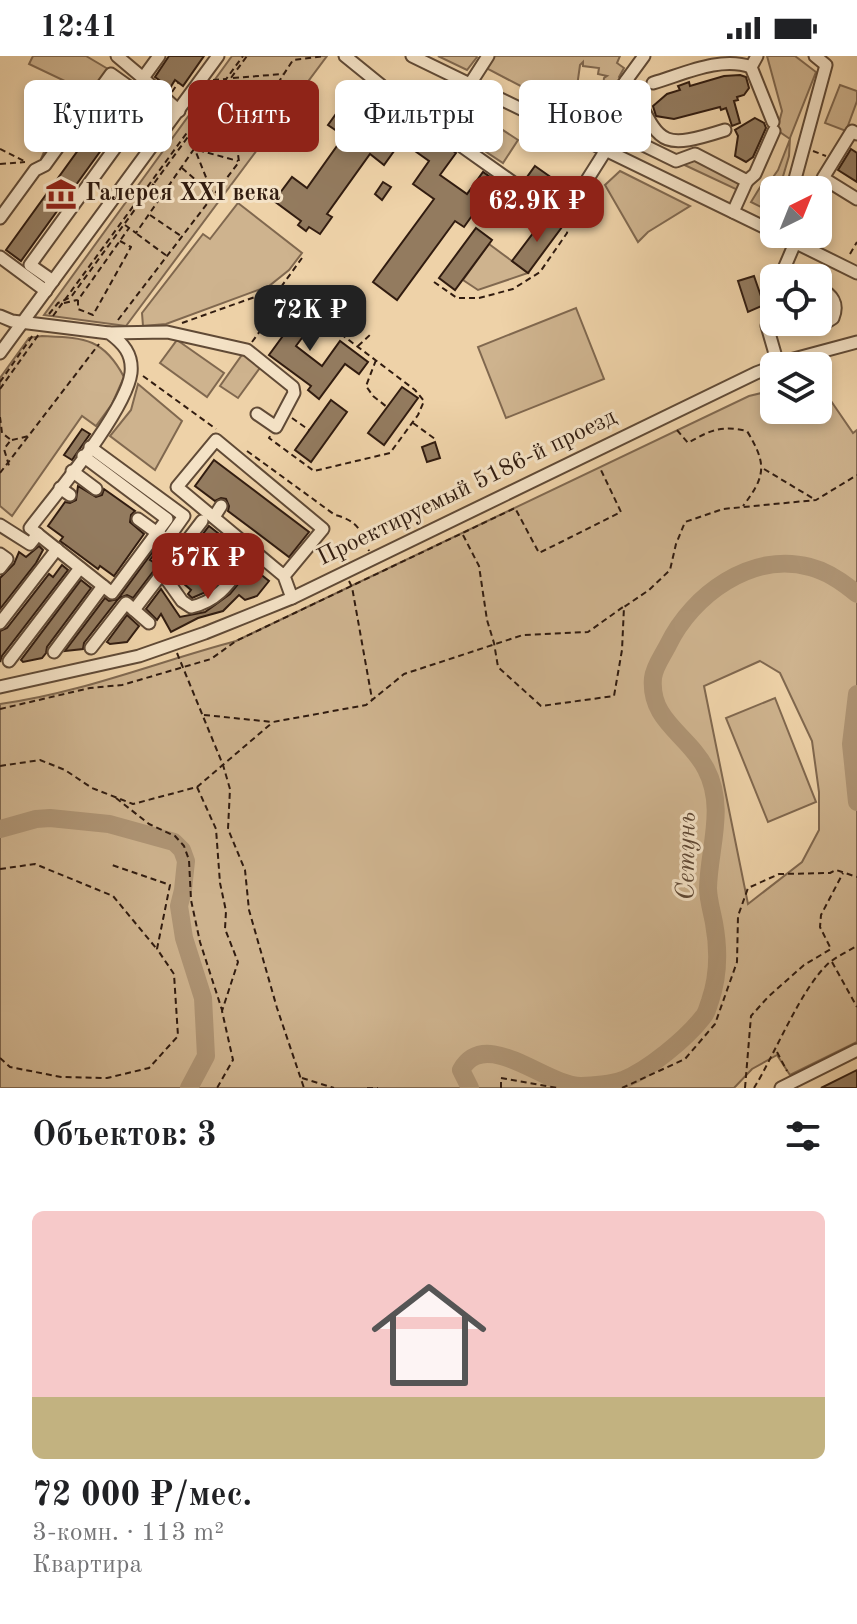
<!DOCTYPE html>
<html lang="ru">
<meta charset="utf-8">
<style>
body{margin:0;font-family:"Old Standard TT",serif;background:#f6f6f6;color:#202124;height:100vh;display:flex;flex-direction:column;font-size:30px;white-space:nowrap}
*{box-sizing:border-box;margin:0}
p{font-size:26px;color:#757577}
.icon{flex:none;width:44px;height:44px;fill:none;stroke:currentColor;stroke-width:2;stroke-linecap:round;stroke-linejoin:round}
.map{position:relative;height:1032px;overflow:hidden}
.details{display:flex;flex-direction:column;background:#fff;flex:1}
.details>*{flex:none}
.top-card{position:absolute;left:24px;top:24px;width:810px;height:72px;display:flex;gap:16px}
.needle{width:52px;rotate:43deg}
.fabs{position:absolute;left:760px;top:120px;display:grid;gap:16px}
.fabs a{display:grid;place-items:center;width:72px;height:72px;border-radius:12px;background:#fff;box-shadow:0 4px 12px #0003;font-size:40px}
.price{position:absolute;translate:-50% -68px;padding:0 18px;border-radius:16px;background:#8f2418;color:#fff;font-size:26px;line-height:52px;filter:drop-shadow(0 2px 4px #0008)}
.price::after{content:'';position:absolute;left:50%;top:48px;width:24px;height:18px;margin-left:-12px;background:inherit;clip-path:polygon(0 0,100% 0,50% 100%)}
.price.on{background:#222;color:#fff}
ul{padding:0;list-style:none}
li{display:grid;align-content:center;gap:16px;height:424px;padding:0 32px}
li+li{border-top:2px solid #e0e0e0}
li span{display:grid;place-items:center;height:248px;border-radius:12px;color:#555}
li>.icon{margin-inline-start:auto}
span .icon{width:144px;height:144px;fill:#fffc;stroke-width:1}
li b{font-size:34px}
h2{display:flex;justify-content:space-between;align-items:center;height:96px;padding:0 32px;font-size:34px}
.pill{padding:0 28px;border-radius:12px;background:#fff;box-shadow:0 4px 12px #0003;font-size:28px;line-height:72px}
.pill.on{background:#8f2418;color:#fff}
.status{display:flex;justify-content:space-between;align-items:center;height:56px;padding:0 40px;background:#fff;direction:ltr}
.status svg{height:22px;fill:currentColor}
.map>svg:first-child{display:block}
</style>
<div class="status"><b>12:41</b><svg viewBox="0 0 49 12"><path d="M0 12V9h3v3zM5 12V6h3v6zM10 12V3h3v9zM15 12V0h3v12zM26 1h20v11H26zM47 4h2v5h-2z"/></svg></div>
<div class="map">
<svg width="857" height="1032" viewBox="0 0 857 1032">
<rect width="100%" height="100%" fill="#eed2a8"/>
<filter id="stains"><feTurbulence type="fractalNoise" baseFrequency=".0025" numOctaves="4"/><feColorMatrix values="0 0 0 0 .2 0 0 0 0 .09 0 0 0 0 .02 0 0 0 .5 -.17"/></filter>
<radialGradient id="worn" r=".72"><stop offset=".6" stop-color="#630" stop-opacity="0"/><stop offset="1" stop-color="#630" stop-opacity=".3"/></radialGradient>
<g fill="#ceb38e" stroke="#80684f" stroke-width="2" fill-rule="evenodd">
<path d="M33,0H86L108,13L46,106L41,103L49,84L44,80L67,26L29,8Z"/>
<path d="M232,0H327L126,270L44,259Z"/>
<path d="M438,0H476L477,1L467,14Z"/>
<path d="M494,0H620L617,7L624,12L619,21L622,23L596,56L594,54L595,48H601L604,22L607,20L598,18L599,12L583,10V6L580,9L574,52L585,55L582,62L486,12Z"/>
<path d="M767,0H795L816,16L790,82L789,100L779,134H774L771,156L751,146L762,128L771,124L778,114L790,83L777,74L782,55Z"/>
<path d="M840,29L857,35V45L846,75L825,67Z"/>
<path d="M459,45L518,84L503,107L444,68Z"/>
<path d="M695,98L747,125L742,136L676,105Z"/>
<path d="M620,115L690,150L648,176L638,186L605,129Z"/>
<path d="M238,147L302,197L289,214L269,230L166,268L143,270L142,257L203,178L210,183Z"/>
<path d="M489,188L528,217L478,234L463,224Z"/>
<path d="M576,252L604,323L506,362L478,291Z"/>
<path d="M42,280C83,282 103,281 124,321L112,348L96,370L82,360L12,460L0,450V322L29,282Z"/>
<path d="M177,284L224,317L207,341L160,307Z"/>
<path d="M244,296L262,309L238,342L220,330Z"/>
<path d="M138,328L182,365L155,414L110,380L131,354Z"/>
<path d="M774,334V354H818V338L831,345L853,377L857,374V986L790,1019L777,999L752,1013L734,1032H0V648C81,637 157,606 236,585L749,340ZM760,605L780,617L812,685L819,736V774L802,806L748,848L704,630Z"/>
<path d="M775,642L816,746L768,766L726,662Z"/>
</g>
<g fill="none" stroke-linecap="round" stroke-linejoin="round">
<g stroke="#ae9474" stroke-width="18">
<path d="M857,638L851,688L857,746"/>
<path d="M0,773L36,763L50,762L109,768L174,786L182,794L186,805L183,834L179,850L184,882L203,942L206,1000L189,1032"/>
<path d="M470,1032L461,1014C486,970 545,1030 581,1030C593,1030 612,1028 623,1024C648,1014 686,983 703,961C707,957 708,950 710,945C719,919 719,894 714,867C712,856 708,843 708,832C709,792 726,751 706,713C689,679 649,665 653,622C654,611 663,599 668,589C692,539 752,495 810,511C826,515 844,527 857,538"/>
</g>
</g>
<g fill="#937b5f" stroke="#311c10" stroke-width="2">
<path d="M169,0H204L183,30L175,24L170,32L155,21Z"/>
<path d="M740,19L746,21L749,32L744,39L737,41L738,44L734,45L740,67L732,70L726,52L721,54L720,51L674,63L656,60L653,50L667,38L680,34L678,30L689,26L690,30L724,20Z"/>
<path d="M118,39L133,50L21,205L6,194Z"/>
<path d="M346,44L402,84L384,109L370,98L327,158L332,161L320,178L309,171L306,175L298,169L301,165L274,145L292,121L307,132L344,80L328,69Z"/>
<path d="M629,45L642,69L632,72L625,52Z"/>
<path d="M755,62L764,67L766,72L753,101L746,106L735,100L738,80L735,74Z"/>
<path d="M428,77L456,97L440,119L467,138L483,116L511,136L503,147L489,136L464,171L455,165L397,244L373,226L434,143L413,128L429,105L415,95Z"/>
<path d="M851,93L857,97V126L838,114Z"/>
<path d="M535,110L559,127L551,138L527,121Z"/>
<path d="M383,126L391,131L382,144L375,138Z"/>
<path d="M546,160L562,171L528,217L512,205Z"/>
<path d="M476,172L492,184L455,234L439,222Z"/>
<path d="M754,220L764,249L748,256L738,225Z"/>
<path d="M285,246L313,267L296,290L322,310L340,285L368,306L359,318L345,308L319,343L308,334L311,330L269,299L285,277L270,266Z"/>
<path d="M402,331L418,342L384,389L368,377Z"/>
<path d="M331,344L347,356L311,406L295,394Z"/>
<path d="M82,373L90,378L72,404L64,399Z"/>
<path d="M435,386L440,402L427,406L422,391Z"/>
<path d="M214,404L309,476L289,501L228,455L229,450L226,443L221,442L215,445L195,430Z"/>
<path d="M78,430L96,441L102,439L104,433L135,455L131,459L130,466L144,478L114,520L100,510L98,513L67,490L60,485L63,481L48,470L65,446L70,447L76,444Z"/>
<path d="M209,470L242,496L218,526L206,536L192,542L188,538L191,534L176,521L181,514L177,512Z"/>
<path d="M39,490L43,494L36,507L0,553V522L14,508L19,496L26,501Z"/>
<path d="M154,494L156,496L150,504L158,509L133,542L127,539L119,542L84,587L83,593L65,595L105,542L109,545L118,543Z"/>
<path d="M255,507L257,509L254,513L269,525L257,540L245,544L239,539L223,555L198,562L171,576L161,558L157,564L146,553L161,533L180,561L205,556L230,538Z"/>
<path d="M62,509L68,514L2,600L0,606V575L7,572L49,518L53,521Z"/>
<path d="M81,524L91,532L47,591L46,597L42,602L23,606L21,604Z"/>
<path d="M127,559L139,570L127,586L110,588L107,586Z"/>
<path d="M857,1014V1032H821Z"/>
</g>
<g fill="none" stroke-linecap="round" stroke-linejoin="round">
<defs>
<g id="minor">
<path d="M117,0L143,22"/>
<path d="M159,0L143,22L179,55"/>
<path d="M345,0L419,60L563,162L606,94"/>
<path d="M412,0L774,176"/>
<path d="M757,0L751,11L773,66"/>
<path d="M626,25L630,28C661,86 656,96 725,74"/>
<path d="M653,27C684,18 720,0 751,11"/>
<path d="M470,28L488,0"/>
<path d="M587,54L592,64L676,105L695,98L747,125L733,156"/>
<path d="M857,78L852,75L823,122L857,143"/>
<path d="M580,81L592,64L601,59L644,0"/>
<path d="M747,125L755,118L774,75"/>
<path d="M792,134L826,9L815,0"/>
<path d="M0,162L35,114L45,109L111,18L149,45L30,209L53,225"/>
<path d="M778,178L857,217"/>
<path d="M0,201L46,235"/>
<path d="M780,222L795,187"/>
<path d="M774,245L767,270L778,308"/>
<path d="M0,260L12,265L109,277C123,287 133,298 131,317C126,355 56,438 30,472L112,537L167,463L83,400"/>
<path d="M787,266L819,271L833,262C839,247 832,238 818,232"/>
<path d="M109,277L167,276L247,294L293,331L294,337L276,371L257,358"/>
<path d="M0,297L218,0"/>
<path d="M90,391L184,460L167,484L138,463"/>
<path d="M72,415L96,433"/>
<path d="M60,432L70,439"/>
<path d="M214,461L221,450"/>
<path d="M0,469L30,488L38,478"/>
<path d="M0,498L7,503L0,512"/>
<path d="M162,517L182,545L191,551C220,545 232,523 249,501"/>
<path d="M284,520L177,431L216,384L323,473L284,520L292,542"/>
<path d="M134,554L149,567"/>
<path d="M0,567L57,493"/>
<path d="M91,592L126,547L134,554L202,465"/>
<path d="M54,596L103,530"/>
<path d="M9,605L80,512"/>
<path d="M0,631L139,600L205,577L292,542L756,317L790,304L857,286"/>
<path d="M781,1032L857,994"/>
</g>
</defs>
<use href="#minor" stroke="#604a36" stroke-width="15"/>
<g stroke="#311c10" stroke-width="2" stroke-dasharray="6 4" stroke-linecap="butt">
<path d="M233,22L283,18"/>
<path d="M213,24L227,23"/>
<path d="M172,36L178,27"/>
<path d="M80,76L87,81"/>
<path d="M0,93L26,106"/>
<path d="M813,95L826,100"/>
<path d="M0,108L25,106"/>
<path d="M182,112L213,139L190,81"/>
<path d="M152,128L163,136"/>
<path d="M150,159L181,180"/>
<path d="M125,169L136,177L194,93L238,105"/>
<path d="M137,178L167,200"/>
<path d="M120,185L131,191L93,259L78,253V244L129,172"/>
<path d="M850,198L857,186"/>
<path d="M434,226L457,242H479L513,233L540,216L567,177L568,171"/>
<path d="M281,231L302,202"/>
<path d="M64,247L77,244"/>
<path d="M49,258L58,247L71,241L247,0"/>
<path d="M53,260L243,0"/>
<path d="M118,264L239,106L237,90L293,4L325,0"/>
<path d="M182,267L280,232L415,334L424,345L418,359L390,397L314,415L269,382L271,379"/>
<path d="M252,286L288,237"/>
<path d="M358,290L372,277"/>
<path d="M376,304L366,330L373,340L387,351"/>
<path d="M143,320L216,373"/>
<path d="M0,326L33,279"/>
<path d="M0,333L39,278"/>
<path d="M0,361L2,377L11,384L4,393L10,413"/>
<path d="M292,362L309,374"/>
<path d="M413,367L435,383"/>
<path d="M677,374L688,387C710,374 722,369 747,375C767,408 766,420 743,450"/>
<path d="M12,384L29,380"/>
<path d="M247,395L335,459C356,464 362,474 369,495"/>
<path d="M764,413L814,443"/>
<path d="M0,417L99,288"/>
<path d="M463,479L479,510L487,564L494,587L498,611L541,650L614,640L622,594L624,551L649,534L670,514L676,488L685,466L723,453L816,444L857,419"/>
<path d="M349,525L352,531L372,643"/>
<path d="M177,597L223,709L230,733L228,773L245,814L249,854L277,952L304,1032"/>
<path d="M0,653L90,632L122,629L211,603L236,585L515,452L539,497L621,456L600,412"/>
<path d="M204,659L273,666L366,649L404,618L523,579L588,576L623,551"/>
<path d="M0,710L40,704L65,714L92,732L133,748L197,731L273,666"/>
<path d="M197,731L216,773L220,827L226,855L225,873L238,906L222,955L233,1004L217,1032"/>
<path d="M116,742L149,768L175,780L184,790L189,804L191,844L200,886L222,954"/>
<path d="M0,813L35,808L113,840L156,892"/>
<path d="M832,906L857,951"/>
<path d="M777,996L787,1015"/>
<path d="M0,1002L10,1011L61,1021L107,1022L149,1012L178,980L174,918L157,893L170,829L112,809"/>
<path d="M302,1022L334,1032"/>
<path d="M367,1032H378"/>
<path d="M501,1032V1022L557,1032"/>
<path d="M622,1032L685,1003L715,968L737,906L738,860L748,832L779,818L830,817L836,814L857,821"/>
<path d="M745,1032L751,960L768,941L804,909L831,893L820,871L821,859L843,817"/>
<path d="M754,1032C775,998 802,930 830,906C838,900 848,895 857,890"/>
</g>
<use href="#minor" stroke="#f4e2c6" stroke-width="11"/>
</g>
<defs>
<symbol id="museum-bare" viewBox="-9 -9 18 18"><path d="M0-6L6-3V-2H-6V-3ZM-5-1h2V3h-2ZM-1-1h2V3h-2ZM3-1h2V3H3ZM-6 4H6V6H-6Z" fill="#8f2418" stroke="#f4e2c6" stroke-width="2.5" paint-order="stroke"/></symbol>
</defs>
<g fill-rule="evenodd">
<use href="#museum-bare" x="39" y="116" width="44" height="44"/>
</g>
<g text-anchor="middle" dominant-baseline="central" stroke-width="6" stroke-linejoin="round" paint-order="stroke">
<g font-size="24" font-weight="bold" fill="#311c10" stroke="#f4e2c6" text-anchor="start">
<text x="85" y="138">Галерея XXI века</text>
</g>
<g font-size="24" fill="#311c10" stroke="#f4e2c6">
<text transform="translate(467 432) rotate(-26)">Проектируемый 5186-й проезд</text>
</g>
<g font-size="26" font-style="italic" fill="#5d4633" stroke="#f4e2c6">
<text transform="translate(687 800) rotate(-89)">Сетунь</text>
</g>
</g>
<rect width="100%" height="100%" filter="url(#stains)"/>
<rect width="100%" height="100%" fill="url(#worn)"/>
</svg>
<div class="fabs">
<a><svg class="needle" viewBox="-14 -14 28 28"><path d="M0-13l5 13h-10z" fill="#e53935"/><path d="M0 13l5-13h-10z" fill="#757577"/></svg></a>
<a><svg class="icon" aria-label="locate" viewBox="0 0 24 24"><circle cx="12" cy="12" r="6"/><path d="M12 2v4M12 18v4M2 12h4M18 12h4"/></svg></a>
<a><svg class="icon" aria-label="layers" viewBox="0 0 24 24"><path d="M12 4l9 5-9 5-9-5zM3 14l9 5 9-5"/></svg></a>
</div>
<b class="price" style="left:537px;top:188px">62.9K ₽</b>
<b class="price on" style="left:310px;top:297px">72K ₽</b>
<b class="price" style="left:208px;top:545px">57K ₽</b>
<div class="top-card">
<a class="pill">Купить</a>
<a class="pill on">Снять</a>
<a class="pill">Фильтры</a>
<a class="pill">Новое</a>
</div>
</div>
<section class="details">
<h2>Объектов: 3<svg class="icon" aria-label="filters" viewBox="0 0 24 24"><path d="M4 7h16M4 17h16"/><circle cx="9" cy="7" r="2"/><circle cx="15" cy="17" r="2"/></svg></h2>
<ul>
<li><span style="background:linear-gradient(#f6c9c9 75%,#c2b280 0)"><svg class="icon" aria-label="home" viewBox="0 0 24 24"><path d="M3 11l9-7 9 7M6 9v11h12V9"/></svg></span><div><b>72 000 ₽/мес.</b><p>3-комн. · 113 m²</p><p>Квартира</p></div></li>
</ul>
</section>
